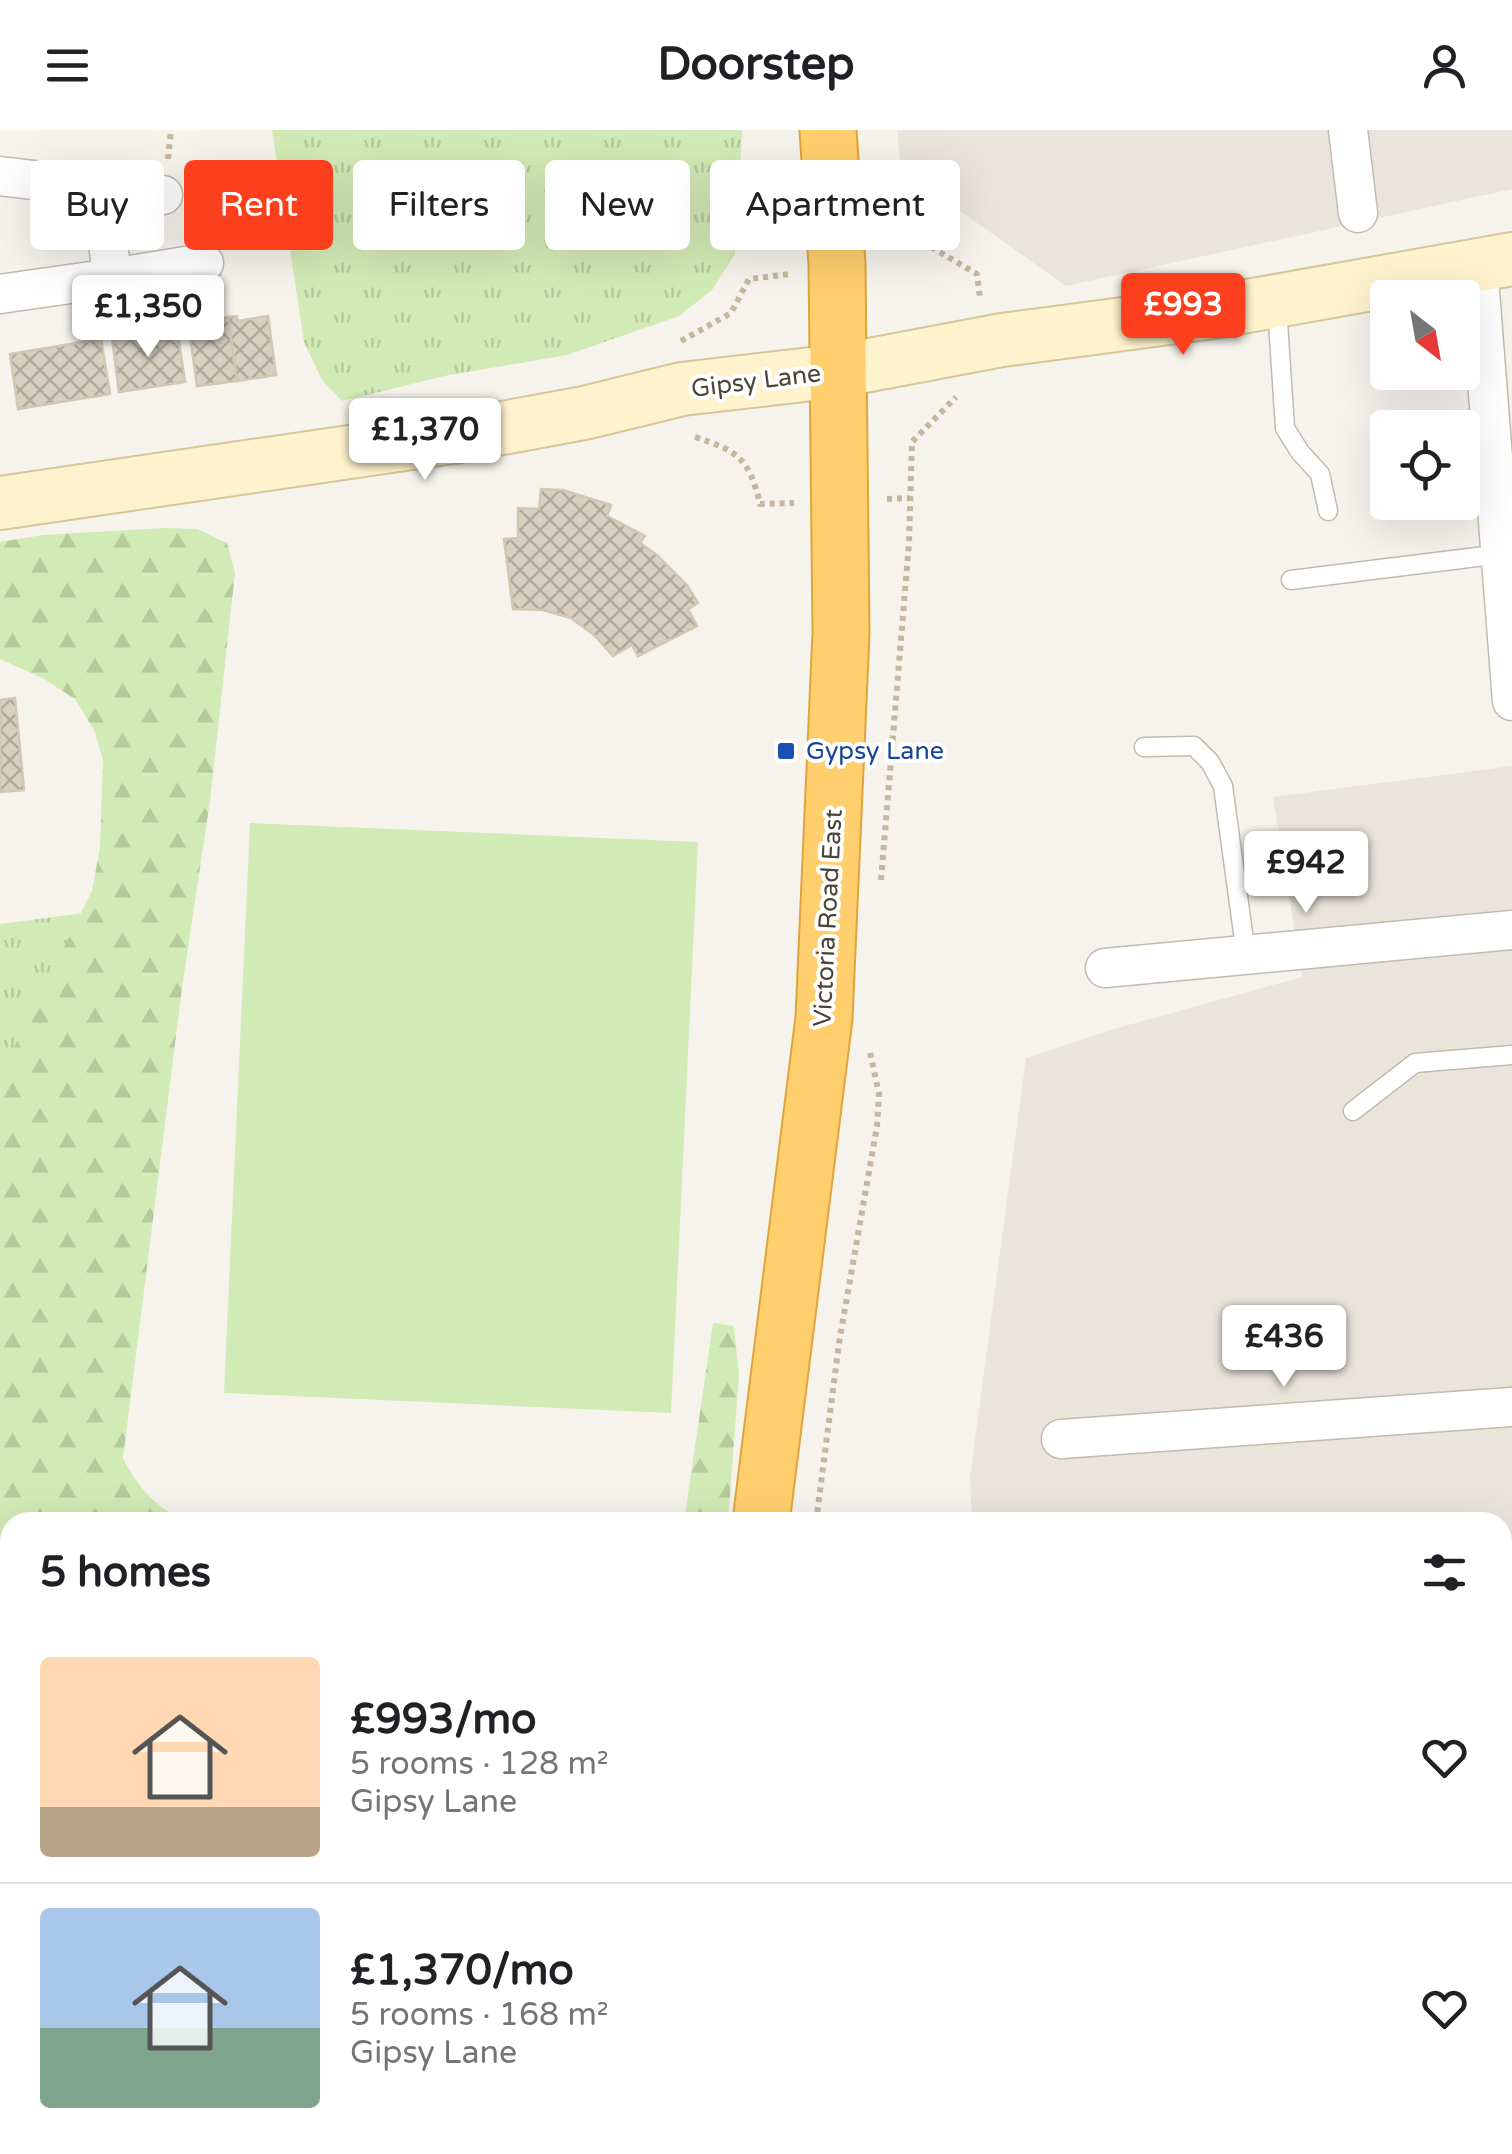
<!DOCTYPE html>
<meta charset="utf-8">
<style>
body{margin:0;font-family:"Varela Round",sans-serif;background:#f6f6f6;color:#202124;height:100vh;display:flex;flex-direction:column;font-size:38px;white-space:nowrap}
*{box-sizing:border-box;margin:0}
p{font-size:32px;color:#757577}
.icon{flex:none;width:55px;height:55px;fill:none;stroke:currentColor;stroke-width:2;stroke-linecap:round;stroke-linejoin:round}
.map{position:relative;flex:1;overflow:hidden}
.side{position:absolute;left:0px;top:1382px;width:1512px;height:642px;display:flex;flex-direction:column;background:#fff;border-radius:30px 30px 0 0;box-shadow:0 10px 40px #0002}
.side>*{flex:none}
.hud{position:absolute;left:30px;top:30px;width:1000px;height:90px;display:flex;gap:20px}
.needle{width:65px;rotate:149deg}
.buttons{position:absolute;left:1370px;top:150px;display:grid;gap:20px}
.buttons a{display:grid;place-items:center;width:110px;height:110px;border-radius:10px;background:#fff;box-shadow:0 10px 40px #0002;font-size:50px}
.price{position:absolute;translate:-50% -85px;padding:0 22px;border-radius:10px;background:#fff;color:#222;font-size:32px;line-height:65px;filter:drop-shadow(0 2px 5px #0008)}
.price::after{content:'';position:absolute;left:50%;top:60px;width:30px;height:22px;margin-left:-15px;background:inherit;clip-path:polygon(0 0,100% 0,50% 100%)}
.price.active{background:#fc3f1d;color:#fff}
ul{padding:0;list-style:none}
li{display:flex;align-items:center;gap:30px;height:250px;padding:0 40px}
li+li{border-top:2px solid #e0e0e0}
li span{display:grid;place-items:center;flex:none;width:280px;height:200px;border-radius:10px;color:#555}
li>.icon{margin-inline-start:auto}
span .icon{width:120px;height:120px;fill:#fffc;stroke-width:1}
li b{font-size:42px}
h2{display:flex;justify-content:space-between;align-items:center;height:120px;padding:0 40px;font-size:42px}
.tag{padding:0 35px;border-radius:10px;background:#fff;box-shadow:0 10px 40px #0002;font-size:35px;line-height:90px}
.tag.active{background:#fc3f1d;color:#fff}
header{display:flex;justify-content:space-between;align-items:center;height:130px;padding:0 40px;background:#fff;font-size:45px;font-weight:800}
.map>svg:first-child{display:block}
</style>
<header><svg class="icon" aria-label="menu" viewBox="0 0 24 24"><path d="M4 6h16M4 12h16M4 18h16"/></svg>Doorstep<svg class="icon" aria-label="person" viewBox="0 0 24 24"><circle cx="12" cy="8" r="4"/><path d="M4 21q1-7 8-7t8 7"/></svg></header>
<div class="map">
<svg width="1512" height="2024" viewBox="0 0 1512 2024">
<defs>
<pattern id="grass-tufts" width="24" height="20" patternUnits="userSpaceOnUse" patternTransform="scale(2.5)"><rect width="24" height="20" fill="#d2eab5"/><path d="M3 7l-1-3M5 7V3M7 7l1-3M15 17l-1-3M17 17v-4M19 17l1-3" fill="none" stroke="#b6ca9c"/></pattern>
<pattern id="forest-firs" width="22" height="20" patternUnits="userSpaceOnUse" patternTransform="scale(2.5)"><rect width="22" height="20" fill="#d2eab5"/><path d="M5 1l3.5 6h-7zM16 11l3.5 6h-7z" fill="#b6ca9c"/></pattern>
<pattern id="building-cross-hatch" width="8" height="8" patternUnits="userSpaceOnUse" patternTransform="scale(2.5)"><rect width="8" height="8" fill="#d8cfc1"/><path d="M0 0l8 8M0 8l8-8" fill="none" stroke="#b1aa9e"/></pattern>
</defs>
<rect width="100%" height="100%" fill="#f6f3ec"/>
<g fill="#eae5da">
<path d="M897,0H1512V59L1066,156L901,39Z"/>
<path d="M1512,636V1993L1503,1994L1502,1392H972L970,1347L1026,928L1114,899L1302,847L1273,667Z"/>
</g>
<g fill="url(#grass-tufts)">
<path d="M272,0H742L735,124L712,160L679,186L567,225L449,245L342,271L322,250L304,212Z"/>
<path d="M162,773L10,1392V2015H581L580,2024H0V794Z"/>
</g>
<g fill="url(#forest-firs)">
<path d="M164,398L197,399L227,413L235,443L210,671L182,858L123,1328C137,1357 161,1384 193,1392H10V1494L0,1496V945L92,761L100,717L103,630L94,600L75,569L44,549L0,529V412L43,405Z"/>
<path d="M713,1193L734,1196L739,1245L728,1392H684Z"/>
</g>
<path fill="#d2eab5" d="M250,693L698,712L671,1283L224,1263Z"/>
<g fill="url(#building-cross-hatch)" stroke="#d3c7b4" stroke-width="2.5">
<path d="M237,186V191L268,186L276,245L237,251L228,187Z"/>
<path d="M228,187L237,251L197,256L189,198L218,194V189Z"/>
<path d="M177,198L185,252L119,262L112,208Z"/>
<path d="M101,209L110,264L18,279L10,224Z"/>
<path d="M541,359L563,360L611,375L607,386L645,406L640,413L657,425L687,455L698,473L688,479L697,496L638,526L632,515L613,526L594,505L571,488L543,480L513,479L504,409L518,408V378L539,379Z"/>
<path d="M15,568L24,660L0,662V570Z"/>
<path d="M1502,1967H1512V2024H1377L1376,2015H1502Z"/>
<path d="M952,2015H1098L1099,2024H918L917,2018Z"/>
<path d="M1207,2015H1363L1364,2024H1208Z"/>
</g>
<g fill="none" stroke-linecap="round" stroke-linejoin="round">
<defs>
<g id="lane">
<path d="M1277,177L1285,298L1300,322L1320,344L1328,381"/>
<path d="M1291,450L1501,424"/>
<path d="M1144,617L1194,616L1210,632L1223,656L1246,825"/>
<path d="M1353,981L1415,933L1512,925"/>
<path d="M896,2024L899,2015"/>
</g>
<g id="street">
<path d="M1348,0L1358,83"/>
<path d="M0,46L163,65"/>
<path d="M1478,136L1512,571"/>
<path d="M112,148L204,133"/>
<path d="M0,164L112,148L102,58"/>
<path d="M1105,838L1512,800"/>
<path d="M1061,1309L1512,1277"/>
<path d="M1502,1756L1512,1755"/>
<path d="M1153,2015L1154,2024"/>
</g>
<path id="secondary" d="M0,373L459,306L584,283L682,259L838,241L1002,210L1214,182L1512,129"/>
<g id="highway">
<path d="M761,1392L824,888L841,503L837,134L828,0"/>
<path d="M683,2024L684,2015"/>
</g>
</defs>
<use href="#lane" stroke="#c2bbae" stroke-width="21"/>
<use href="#street" stroke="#c2bbae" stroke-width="41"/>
<use href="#secondary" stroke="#d6c79b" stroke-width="56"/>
<use href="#highway" stroke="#e0a43c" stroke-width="59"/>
<g stroke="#c4b79f" stroke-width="6" stroke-dasharray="5 5" stroke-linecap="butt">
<path d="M168,29L171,0"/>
<path d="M880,94L925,93L931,117L977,144L980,168"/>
<path d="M681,211L731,183L749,149L790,144"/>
<path d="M695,307C738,321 749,328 760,374L794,373"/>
<path d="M887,369L910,368"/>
<path d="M881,750L909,413L912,312L956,267"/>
<path d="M816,1392L839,1213L877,996L879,964L870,922"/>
</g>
<use href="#lane" stroke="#fff" stroke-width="18"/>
<use href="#street" stroke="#fff" stroke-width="38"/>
<use href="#secondary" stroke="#fff3cd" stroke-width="52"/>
<use href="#highway" stroke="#ffcf6e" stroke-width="55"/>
</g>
<rect fill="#1a4fb4" stroke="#fff" stroke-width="4" x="776" y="611" width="20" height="20" rx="5"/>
<g text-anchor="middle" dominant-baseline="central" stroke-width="8" stroke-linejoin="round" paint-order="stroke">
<g font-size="25" fill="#4b4439" stroke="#fff">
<text transform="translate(756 251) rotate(-7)">Gipsy Lane</text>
<text transform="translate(828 788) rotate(-87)">Victoria Road East</text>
</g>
<g font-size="25" fill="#164399" stroke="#fff" text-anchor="start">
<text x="806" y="621">Gypsy Lane</text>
</g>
</g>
</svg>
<div class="buttons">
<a><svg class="needle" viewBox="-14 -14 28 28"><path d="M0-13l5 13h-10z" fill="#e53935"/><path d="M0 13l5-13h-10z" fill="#757577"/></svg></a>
<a><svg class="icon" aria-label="locate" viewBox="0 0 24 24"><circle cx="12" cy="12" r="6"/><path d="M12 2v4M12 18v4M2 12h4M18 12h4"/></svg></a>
</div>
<b class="price active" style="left:1183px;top:228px">£993</b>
<b class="price" style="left:148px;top:230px">£1,350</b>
<b class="price" style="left:425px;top:353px">£1,370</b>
<b class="price" style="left:1306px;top:786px">£942</b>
<b class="price" style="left:1284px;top:1260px">£436</b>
<div class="hud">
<a class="tag">Buy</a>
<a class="tag active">Rent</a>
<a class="tag">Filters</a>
<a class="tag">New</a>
<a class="tag">Apartment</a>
</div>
<section class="side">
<h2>5 homes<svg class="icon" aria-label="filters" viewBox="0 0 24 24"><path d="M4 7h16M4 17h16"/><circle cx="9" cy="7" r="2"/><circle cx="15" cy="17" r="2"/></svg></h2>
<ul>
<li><span style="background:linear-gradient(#ffd9b3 75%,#b9a48a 0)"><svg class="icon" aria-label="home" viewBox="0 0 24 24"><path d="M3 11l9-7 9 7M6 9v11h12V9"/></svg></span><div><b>£993/mo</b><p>5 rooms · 128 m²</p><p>Gipsy Lane</p></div><svg class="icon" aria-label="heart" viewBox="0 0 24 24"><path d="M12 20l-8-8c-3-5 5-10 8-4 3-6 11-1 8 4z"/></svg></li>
<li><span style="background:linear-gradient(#a9c7e8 60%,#7fa58c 0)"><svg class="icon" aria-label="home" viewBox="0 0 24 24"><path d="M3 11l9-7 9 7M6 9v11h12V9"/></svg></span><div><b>£1,370/mo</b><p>5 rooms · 168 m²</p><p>Gipsy Lane</p></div><svg class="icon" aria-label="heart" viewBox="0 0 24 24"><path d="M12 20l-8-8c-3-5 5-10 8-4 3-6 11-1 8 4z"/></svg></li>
</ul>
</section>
</div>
